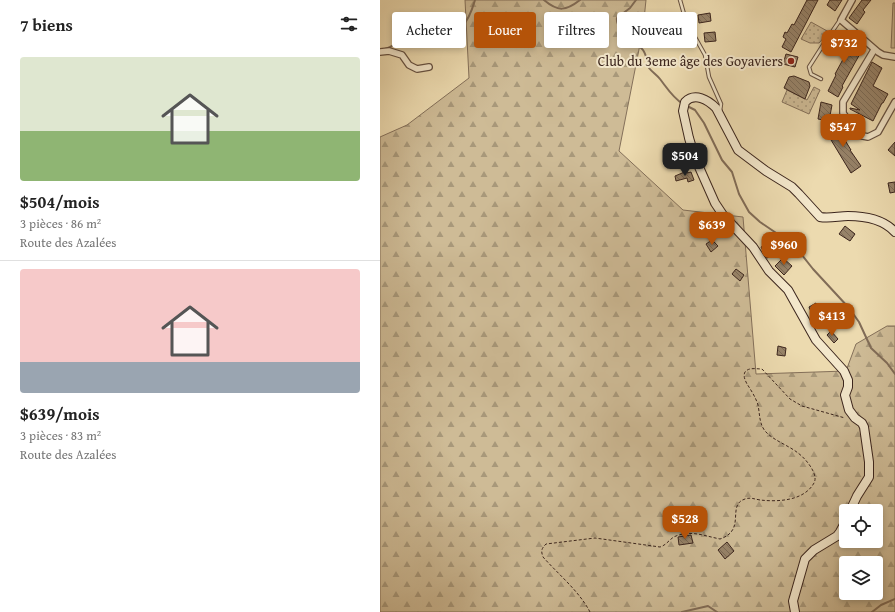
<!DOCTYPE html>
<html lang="fr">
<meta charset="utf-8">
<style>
body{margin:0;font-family:"Gentium Book Plus",serif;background:#f6f6f6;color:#222;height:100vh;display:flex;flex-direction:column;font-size:15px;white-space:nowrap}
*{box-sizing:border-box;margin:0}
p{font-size:13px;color:#767676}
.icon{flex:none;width:22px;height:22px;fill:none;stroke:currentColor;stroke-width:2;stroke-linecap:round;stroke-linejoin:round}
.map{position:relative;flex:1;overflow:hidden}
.panel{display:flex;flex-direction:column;background:#fff;width:380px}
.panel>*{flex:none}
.hud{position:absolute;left:12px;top:12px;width:380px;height:36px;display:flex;gap:8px}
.tools{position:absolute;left:459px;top:504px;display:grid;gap:8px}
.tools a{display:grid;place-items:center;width:44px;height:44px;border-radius:4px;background:#fff;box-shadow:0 2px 6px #0003;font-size:20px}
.price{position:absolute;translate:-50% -34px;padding:0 9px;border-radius:8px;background:#b45309;color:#fff;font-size:13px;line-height:26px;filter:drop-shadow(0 1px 2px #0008)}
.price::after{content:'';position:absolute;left:50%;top:24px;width:12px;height:9px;margin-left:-6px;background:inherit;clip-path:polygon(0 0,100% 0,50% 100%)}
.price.selected{background:#222;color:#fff}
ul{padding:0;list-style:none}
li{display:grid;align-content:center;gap:8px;height:212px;padding:0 20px}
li+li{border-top:1px solid #e0e0e0}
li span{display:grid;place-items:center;height:124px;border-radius:4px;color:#555}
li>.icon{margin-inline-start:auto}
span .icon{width:72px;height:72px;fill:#fffc;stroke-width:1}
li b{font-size:17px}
h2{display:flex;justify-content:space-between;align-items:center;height:48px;padding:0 20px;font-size:17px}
.pill{padding:0 14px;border-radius:4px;background:#fff;box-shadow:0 2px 6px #0003;font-size:14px;line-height:36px}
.pill.selected{background:#b45309;color:#fff}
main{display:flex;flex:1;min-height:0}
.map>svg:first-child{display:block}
</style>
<main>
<section class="panel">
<h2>7 biens<svg class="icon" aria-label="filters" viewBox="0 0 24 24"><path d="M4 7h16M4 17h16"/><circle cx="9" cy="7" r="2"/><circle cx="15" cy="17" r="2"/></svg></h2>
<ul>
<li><span style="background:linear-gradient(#dfe7d0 60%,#8fb573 0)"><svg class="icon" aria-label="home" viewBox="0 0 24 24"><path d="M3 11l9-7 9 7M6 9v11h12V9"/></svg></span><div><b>$504/mois</b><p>3 pièces · 86 m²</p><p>Route des Azalées</p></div></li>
<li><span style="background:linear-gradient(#f6c9c9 75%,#9aa5b1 0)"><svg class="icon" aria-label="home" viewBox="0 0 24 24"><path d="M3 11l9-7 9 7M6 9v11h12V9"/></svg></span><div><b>$639/mois</b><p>3 pièces · 83 m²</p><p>Route des Azalées</p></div></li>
</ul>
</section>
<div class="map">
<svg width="515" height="612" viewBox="0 0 515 612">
<defs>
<pattern id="forest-firs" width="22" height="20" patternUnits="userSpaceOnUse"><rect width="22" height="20" fill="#cebb96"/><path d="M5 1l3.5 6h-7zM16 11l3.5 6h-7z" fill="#a8987a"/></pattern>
<pattern id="garden-dots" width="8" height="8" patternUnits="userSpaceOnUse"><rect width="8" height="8" fill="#cebb96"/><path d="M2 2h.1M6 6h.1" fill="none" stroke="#a8987a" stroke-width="1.8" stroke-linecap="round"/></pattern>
<pattern id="building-back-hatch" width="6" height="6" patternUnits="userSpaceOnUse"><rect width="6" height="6" fill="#978369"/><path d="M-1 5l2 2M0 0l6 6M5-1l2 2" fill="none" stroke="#7c6b56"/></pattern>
</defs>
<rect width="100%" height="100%" fill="#ecdaaf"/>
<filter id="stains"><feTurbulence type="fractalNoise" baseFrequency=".005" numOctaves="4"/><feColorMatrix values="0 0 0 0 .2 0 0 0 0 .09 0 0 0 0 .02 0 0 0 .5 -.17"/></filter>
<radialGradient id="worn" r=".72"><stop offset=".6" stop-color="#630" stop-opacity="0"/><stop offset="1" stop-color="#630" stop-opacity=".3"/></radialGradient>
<path fill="#cebb96" stroke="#84705a" d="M513,3H515V48H511Z"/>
<path fill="url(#forest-firs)" stroke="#84705a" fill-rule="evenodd" d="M85,0H266L263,29L239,151L303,210L363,217L376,374L466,371L476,344L507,326H515V612H0V137L27,125L89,78ZM466,511H496V541H466ZM466,563H496V593H466Z"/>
<g fill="url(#garden-dots)" stroke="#84705a">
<path d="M431,22L449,32L439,43H430L421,39Z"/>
<path d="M434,87L440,90L429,114L402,102L407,90L427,100Z"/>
</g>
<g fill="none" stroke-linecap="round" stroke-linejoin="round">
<g stroke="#816c57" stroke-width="2">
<path d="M164,0C178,12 186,11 200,0"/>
<path d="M256,0L250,8L237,18C235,30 256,41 263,50C267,56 267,62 269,68C272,72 277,75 280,79C287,88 293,98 303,104"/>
<path d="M5,49C15,46 23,37 34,36C40,36 46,38 52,38C79,38 88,24 95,0"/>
<path d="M307,106L315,110L324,123L342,160L352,172L359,194L369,212L380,222L414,245L433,269L469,308L479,322L491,348L507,363L515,374"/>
<path d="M302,612L328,606L337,612"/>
<path d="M492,612L501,605L515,599"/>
</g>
</g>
<g fill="url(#building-back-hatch)" stroke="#3b251d">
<path d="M427,0H438L411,52L402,47L406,39L403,37L405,32L407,33L412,24L414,25Z"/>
<path d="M450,0H462L455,11L447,5Z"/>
<path d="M482,0H491L483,10L485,12L477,24L469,18Z"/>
<path d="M330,13L331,21L319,23L318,15Z"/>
<path d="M290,17L296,25L295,26L297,29L295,30L299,36L294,40L287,31L285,33L279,25Z"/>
<path d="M335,32L336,41L325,42L324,33Z"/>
<path d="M460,32L469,38L466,44L481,52L462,86L463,87L458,97L448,91L456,75L455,74L467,52L452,44Z"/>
<path d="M406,54L418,57L415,67L403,64Z"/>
<path d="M492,62L502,68L493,86L508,94L503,103H502L493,121L470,109V108L480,110L471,104Z"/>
<path d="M414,76L429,82L430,86L425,99L404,88L409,77Z"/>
<path d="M441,102L452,105L449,121L438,119Z"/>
<path d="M455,124L471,150H470L481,166L471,173L445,130Z"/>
<path d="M515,142V156L508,150Z"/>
<path d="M307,171V173L311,172L314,180L308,182L307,178L296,181L295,176Z"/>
<path d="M515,182V192L510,193L508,183Z"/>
<path d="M465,226L475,234L470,241L459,234Z"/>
<path d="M332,240L338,246L331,252L326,244Z"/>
<path d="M388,243L393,255L387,258L381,247Z"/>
<path d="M403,258L412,266L404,275L395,266Z"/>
<path d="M356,269L364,275L360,281L352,274Z"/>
<path d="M436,303L441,313L433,317L429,307Z"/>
<path d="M451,331L458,339L454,343L447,335Z"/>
<path d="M398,346L406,348L405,356L397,355Z"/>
<path d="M311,535L313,543L299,545L298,537Z"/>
<path d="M347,542L354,551L345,559L338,550Z"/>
</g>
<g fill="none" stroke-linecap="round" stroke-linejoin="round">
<defs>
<g id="lane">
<path d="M300,0L306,21L325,55L329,77L341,104L340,111"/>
<path d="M441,79L431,74L429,67L445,42L460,20"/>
</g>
<g id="street">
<path d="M472,0L461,20L498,52L503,55L515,57"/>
<path d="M494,50L463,102V113L478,135L488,137L498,132L515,102"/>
<path d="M0,52L9,51L22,55L29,65L37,69L49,67"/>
</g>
<g id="secondary">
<path d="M470,511L477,496L489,477V462L484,427L482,423L475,418L469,410L465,395L468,387V380L464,371L436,340L408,290L389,271L373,247L343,215L335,203L315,158L309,138L303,111L305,102C315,92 328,100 336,108L358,150L386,171L412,187L419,194L440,217C449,219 459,216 468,216C485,216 503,219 515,232"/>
<path d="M415,612L413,601L425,559L434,550L457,536L460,532L466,521"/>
</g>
</defs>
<use href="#lane" stroke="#675242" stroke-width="4.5"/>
<use href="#street" stroke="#675242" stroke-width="8"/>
<use href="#secondary" stroke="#3b251d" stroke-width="10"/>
<path stroke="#3b251d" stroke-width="1" stroke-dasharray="3 2" stroke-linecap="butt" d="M210,612C199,591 179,575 163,557C161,551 161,549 166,544L215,538L280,547C287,545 290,538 296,536C311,530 325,536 340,539C367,530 346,505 365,499C370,497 374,499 380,500C398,502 424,501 434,483C439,474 425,458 418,453C408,445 394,441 385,431C379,423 380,415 378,405C376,398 371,390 367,384C365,380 363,376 365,372C369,367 376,369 382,369L410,399L422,406L465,418"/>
<use href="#lane" stroke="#f3e7cb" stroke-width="2.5"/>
<use href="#street" stroke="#f3e7cb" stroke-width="5.5"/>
<use href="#secondary" stroke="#f3e7cb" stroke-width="8"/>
</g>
<circle fill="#8f2418" stroke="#f3e7cb" stroke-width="1.5" cx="411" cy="61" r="4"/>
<g text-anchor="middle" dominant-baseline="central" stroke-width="4" stroke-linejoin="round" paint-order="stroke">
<g font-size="14" fill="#3b251d" stroke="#f3e7cb" text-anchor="end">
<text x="403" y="61">Club du 3eme âge des Goyaviers</text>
</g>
</g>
<rect width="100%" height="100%" filter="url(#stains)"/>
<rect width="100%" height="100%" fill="url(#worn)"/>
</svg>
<div class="tools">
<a><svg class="icon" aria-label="locate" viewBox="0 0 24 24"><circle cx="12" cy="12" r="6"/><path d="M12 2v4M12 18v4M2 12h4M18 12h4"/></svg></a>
<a><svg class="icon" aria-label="layers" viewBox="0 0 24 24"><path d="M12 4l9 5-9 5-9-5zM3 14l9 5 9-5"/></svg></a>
</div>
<b class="price" style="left:464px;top:64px">$732</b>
<b class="price" style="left:463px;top:148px">$547</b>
<b class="price selected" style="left:305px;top:177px">$504</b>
<b class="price" style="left:332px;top:246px">$639</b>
<b class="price" style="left:404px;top:266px">$960</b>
<b class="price" style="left:452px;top:337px">$413</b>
<b class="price" style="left:305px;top:540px">$528</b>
<div class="hud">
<a class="pill">Acheter</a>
<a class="pill selected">Louer</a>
<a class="pill">Filtres</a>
<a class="pill">Nouveau</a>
</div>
</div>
</main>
